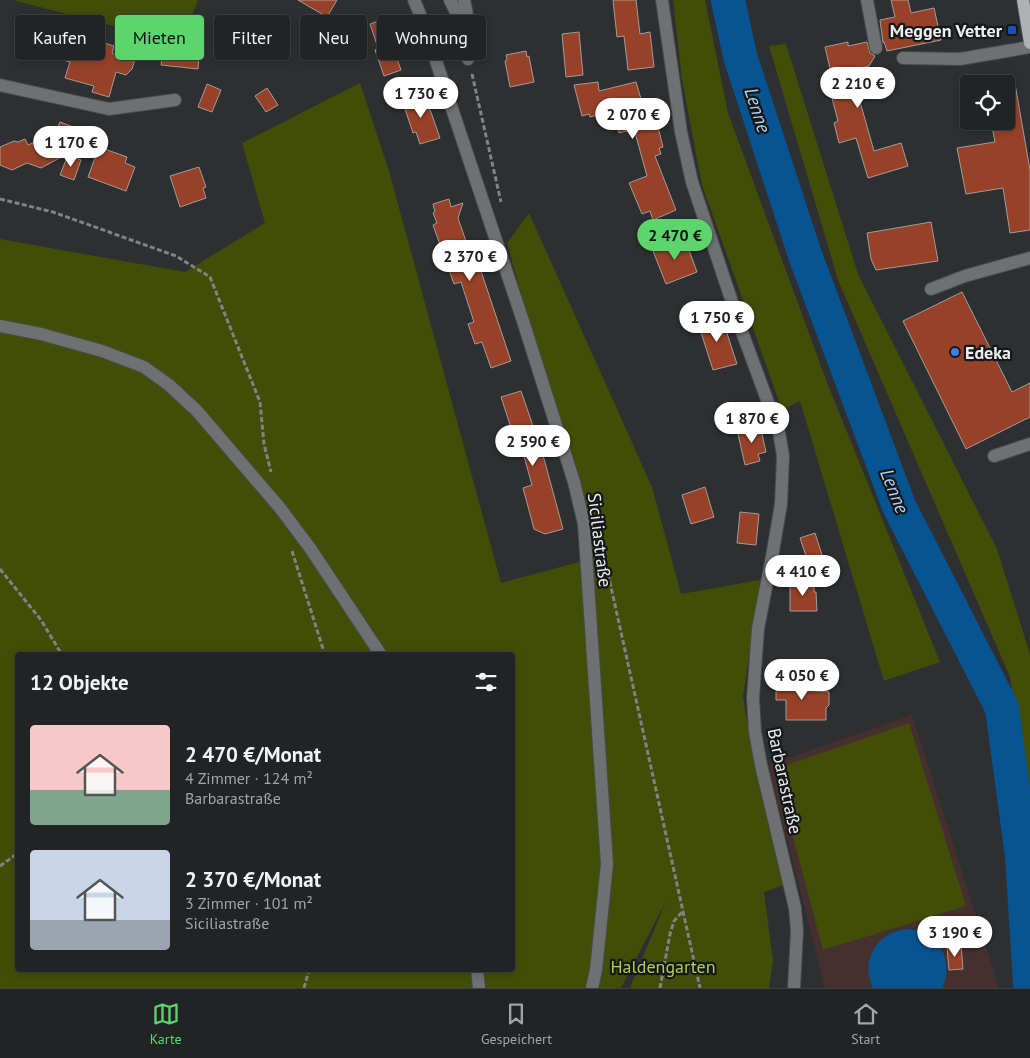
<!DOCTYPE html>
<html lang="de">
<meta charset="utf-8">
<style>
body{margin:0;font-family:"PT Sans",sans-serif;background:#2e2f32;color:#f1f3f6;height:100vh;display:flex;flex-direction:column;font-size:19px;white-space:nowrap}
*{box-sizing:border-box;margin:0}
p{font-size:16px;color:#a2a4a7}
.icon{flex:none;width:28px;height:28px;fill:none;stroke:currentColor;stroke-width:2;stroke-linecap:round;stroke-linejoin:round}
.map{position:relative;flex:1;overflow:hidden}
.panel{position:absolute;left:15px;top:652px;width:500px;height:320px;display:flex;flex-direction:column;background:#222325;border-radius:5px;box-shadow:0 2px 8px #0003,0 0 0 1px #3f4042}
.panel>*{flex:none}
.guide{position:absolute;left:15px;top:15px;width:500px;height:45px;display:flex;gap:10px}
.controls{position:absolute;left:960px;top:75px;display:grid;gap:10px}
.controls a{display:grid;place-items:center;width:55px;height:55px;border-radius:5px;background:#222325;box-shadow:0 2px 8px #0003,0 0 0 1px #3f4042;font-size:25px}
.price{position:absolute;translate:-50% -42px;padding:0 11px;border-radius:18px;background:#fff;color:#222;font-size:16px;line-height:32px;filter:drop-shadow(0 1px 2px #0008)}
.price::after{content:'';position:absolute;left:50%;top:30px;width:15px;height:11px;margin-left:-8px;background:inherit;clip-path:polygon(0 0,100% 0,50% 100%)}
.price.selected{background:#5cd56d;color:#111}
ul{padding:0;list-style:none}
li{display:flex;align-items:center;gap:15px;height:125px;padding:0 15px}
li span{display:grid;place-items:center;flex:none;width:140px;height:100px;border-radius:5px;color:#555}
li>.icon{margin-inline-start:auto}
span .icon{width:60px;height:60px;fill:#fffc;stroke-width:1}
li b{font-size:21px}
h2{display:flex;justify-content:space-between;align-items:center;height:60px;padding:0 15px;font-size:21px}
.tag{padding:0 18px;border-radius:5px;background:#222325;box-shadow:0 2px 8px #0003,0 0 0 1px #3f4042;font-size:18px;line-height:45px}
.tag.selected{background:#5cd56d;color:#111}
.menu{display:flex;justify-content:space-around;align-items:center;height:70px;border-top:1px solid #3f4042;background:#222325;font-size:14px;color:#a2a4a7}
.menu a{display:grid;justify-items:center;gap:2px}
.menu .selected{color:#5cd56d}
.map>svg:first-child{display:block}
</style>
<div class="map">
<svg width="1030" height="988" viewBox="0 0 1030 988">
<rect width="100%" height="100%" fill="#2d2f31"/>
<path fill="#45302f" d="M912,715L999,988H825L768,765Z"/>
<g fill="#424e07" fill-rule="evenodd">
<path d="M13,0H198L189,23L154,21L125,29Z"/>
<path d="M673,0H705L728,113L828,385L940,662L884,681L800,401L782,410L702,185L682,80Z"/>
<path d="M786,44L858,274L997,549L1030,654V815L1010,677L838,280L769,46Z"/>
<path d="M360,83L389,171L501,583L594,558L507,243L529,213L652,487L681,594L760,580L743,697L754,763L787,884L764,892L773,961L769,988H630L666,901L621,988H0V239L185,272L265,223L242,143ZM18,655H512V970H18Z"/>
<path d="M909,723L966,906L823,950L775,769Z"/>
</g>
<path fill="#075492" d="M908,929C938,930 955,961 942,988H873C859,960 878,931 908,929Z"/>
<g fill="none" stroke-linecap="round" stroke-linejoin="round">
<path stroke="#075492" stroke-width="34" d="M728,0L740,56L805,255L899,506L1002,708L1022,856L1030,984"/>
</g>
<g fill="#974228" stroke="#a19d9c">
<path d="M298,0H337L327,17Z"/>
<path d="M613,0H636L640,34L650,32L654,67L628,70L624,36L617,37Z"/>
<path d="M891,0H908L911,13L934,8L941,40L887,51L884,42L883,43L880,20L895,17Z"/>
<path d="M393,16L406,53L396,56L401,70L384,76L375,50L378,48L370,24Z"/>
<path d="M579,32L583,75L566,77L562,34Z"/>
<path d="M55,33L80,40L81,36L114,46L112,53L135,59L132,69L126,75L116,72L109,97L92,92L94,86L65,78L70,62L48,56Z"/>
<path d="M164,37L178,38V41L200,43L198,69L161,65Z"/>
<path d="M848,42V46L867,42L870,53L875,56L869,66L851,70L874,151L901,143L908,166L868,178L856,138L839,143L834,123L838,121L828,83L833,81L825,47Z"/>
<path d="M526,51L527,57L529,56L534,82L510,87L505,61L507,60L506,55Z"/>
<path d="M1006,78H1014L1030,170V230L1010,233L1003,188L966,194L957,148L995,142L991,121H1006Z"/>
<path d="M598,82L599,91L636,82L649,126L657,123L663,147L659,148L661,154L655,156L676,210L653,220L650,211L642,214L629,183L647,176L634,129L619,133L613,111L590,117L589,114L582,116L574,85Z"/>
<path d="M207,84L221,90L212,112L198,107Z"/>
<path d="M267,88L278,105L266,112L255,96Z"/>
<path d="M418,95L421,103L427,101L440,138L420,144L416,132L413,133L402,100Z"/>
<path d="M60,122L76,128L67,154L41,168L27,163L12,170L0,165V147L14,141L18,142L25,139L28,145L47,137L49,129L56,132Z"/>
<path d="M99,147L127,157L125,163L135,167L126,191L88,177Z"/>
<path d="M68,155L81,160L74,180L60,175Z"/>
<path d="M199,167L206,187L203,188L206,198L180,207L170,176Z"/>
<path d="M449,199L451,207L463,203L458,218L469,250H472L479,272L481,271L511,361L491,368L482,342L475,344L468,324L474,322L461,282L454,284L433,225L437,223L433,213L435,212L433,204Z"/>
<path d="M931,222L938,261L876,270L871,259L867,233Z"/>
<path d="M685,239L697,272L666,284L653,251Z"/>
<path d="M962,292L1012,392L1030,383V417L966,449L903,321Z"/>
<path d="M721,315L737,364L713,370L698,323Z"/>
<path d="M521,391L543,455L563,529L545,534L534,529L523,488L532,485L520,442L516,443L501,397Z"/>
<path d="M760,425L766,452L758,454L760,461L745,465L737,430Z"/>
<path d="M705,487L714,517L691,524L682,495Z"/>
<path d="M740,512L759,514L756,545L737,543Z"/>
<path d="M815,533L823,558L808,562L800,538Z"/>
<path d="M790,581L814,582V592H816L817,611H790Z"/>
<path d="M776,680H801L803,690L829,692V705L826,708V720H786V700H776Z"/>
<path d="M961,945L963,969L949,970L947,947Z"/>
</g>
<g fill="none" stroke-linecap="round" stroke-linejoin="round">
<defs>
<g id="minor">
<path d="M414,0L422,19L523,321L574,482L584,524L607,864L596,970L592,988"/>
<path d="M450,0L468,36"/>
<path d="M464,0C469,20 470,38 468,59"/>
<path d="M662,0L681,132L692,182L742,332L779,432L783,456L781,504L773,551L758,629L753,698L755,732L761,765L795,908L797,931L794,988"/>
<path d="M867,0L876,48"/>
<path d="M903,58L960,59L1030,47"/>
<path d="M0,85L109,109L175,100"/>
<path d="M931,289L965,276L1030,258"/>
<path d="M0,326L41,334L102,351L144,367L169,385L197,411L280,508L310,548L381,655"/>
<path d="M994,456L1030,444"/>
<path d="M477,970L479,988"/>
</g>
<path id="major" d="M1023,0L1030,43"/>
</defs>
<use href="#minor" stroke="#484a4c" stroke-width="14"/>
<use href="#major" stroke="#484a4c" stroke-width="14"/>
<g stroke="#818384" stroke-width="3" stroke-dasharray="5 2.5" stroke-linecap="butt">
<path d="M472,74L501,202"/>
<path d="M0,199L53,212L176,256L210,277L260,402L264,444L271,472"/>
<path d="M292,551L325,655"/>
<path d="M603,560L609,578L700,988"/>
<path d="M0,569L41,620L62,655"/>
<path d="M0,866L18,853"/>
<path d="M304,988L309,970"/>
<path d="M660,988L670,934L674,921L683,911"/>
</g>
<use href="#minor" stroke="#6f7071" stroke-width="12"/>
<use href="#major" stroke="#afb1b3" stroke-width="12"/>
</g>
<rect fill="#1a4fb4" stroke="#161718" stroke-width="2" x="1007" y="25" width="10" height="10" rx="2.5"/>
<circle fill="#3f7fe0" stroke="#161718" stroke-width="2" cx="955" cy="352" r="5"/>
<g text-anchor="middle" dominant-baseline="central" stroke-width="4.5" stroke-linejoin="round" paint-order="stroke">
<g font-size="18" font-weight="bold" fill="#eceeef" stroke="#161718" text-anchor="end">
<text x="1002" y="30">Meggen Vetter</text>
<text x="965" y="352" text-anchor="start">Edeka</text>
</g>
<g font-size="18" fill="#eceeef" stroke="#161718">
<text transform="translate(600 540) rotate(83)">Siciliastraße</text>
<text transform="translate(785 781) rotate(78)">Barbarastraße</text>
</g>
<g font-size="18" fill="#b4cd50" stroke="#161718">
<text x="663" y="966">Haldengarten</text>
</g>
<g font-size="19" font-style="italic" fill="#b1d2f5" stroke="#161718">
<text transform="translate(758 110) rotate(72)">Lenne</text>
<text transform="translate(895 491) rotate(68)">Lenne</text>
</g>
</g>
</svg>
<div class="controls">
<a><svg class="icon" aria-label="locate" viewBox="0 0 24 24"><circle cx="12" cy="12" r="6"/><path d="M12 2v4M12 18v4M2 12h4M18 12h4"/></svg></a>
</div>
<b class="price" style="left:858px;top:109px">2 210 €</b>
<b class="price" style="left:421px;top:119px">1 730 €</b>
<b class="price" style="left:633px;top:140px">2 070 €</b>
<b class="price" style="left:71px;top:168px">1 170 €</b>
<b class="price selected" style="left:675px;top:261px">2 470 €</b>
<b class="price" style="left:470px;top:282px">2 370 €</b>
<b class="price" style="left:717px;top:343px">1 750 €</b>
<b class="price" style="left:752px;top:444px">1 870 €</b>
<b class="price" style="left:533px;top:467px">2 590 €</b>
<b class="price" style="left:803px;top:597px">4 410 €</b>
<b class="price" style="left:802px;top:701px">4 050 €</b>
<b class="price" style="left:955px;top:958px">3 190 €</b>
<div class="guide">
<a class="tag">Kaufen</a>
<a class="tag selected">Mieten</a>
<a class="tag">Filter</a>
<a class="tag">Neu</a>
<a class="tag">Wohnung</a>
</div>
<section class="panel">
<h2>12 Objekte<svg class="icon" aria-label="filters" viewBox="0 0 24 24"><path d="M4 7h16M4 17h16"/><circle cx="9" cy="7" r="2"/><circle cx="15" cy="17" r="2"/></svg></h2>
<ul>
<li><span style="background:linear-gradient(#f6c9c9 65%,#7fa58c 0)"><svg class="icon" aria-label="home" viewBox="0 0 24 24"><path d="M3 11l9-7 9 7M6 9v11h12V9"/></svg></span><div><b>2 470 €/Monat</b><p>4 Zimmer · 124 m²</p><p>Barbarastraße</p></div></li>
<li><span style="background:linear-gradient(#c9d6e8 70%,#9aa5b1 0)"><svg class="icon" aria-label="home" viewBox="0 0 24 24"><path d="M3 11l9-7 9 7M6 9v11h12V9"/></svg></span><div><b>2 370 €/Monat</b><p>3 Zimmer · 101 m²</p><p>Siciliastraße</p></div></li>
</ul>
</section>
</div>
<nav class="menu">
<a class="selected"><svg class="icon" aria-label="map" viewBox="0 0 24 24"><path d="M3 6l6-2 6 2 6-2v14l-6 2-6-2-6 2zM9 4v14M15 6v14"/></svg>Karte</a>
<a><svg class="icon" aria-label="saved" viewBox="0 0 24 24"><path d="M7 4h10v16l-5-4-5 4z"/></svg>Gespeichert</a>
<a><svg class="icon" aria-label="home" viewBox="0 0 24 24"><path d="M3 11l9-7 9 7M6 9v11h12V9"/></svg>Start</a>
</nav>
